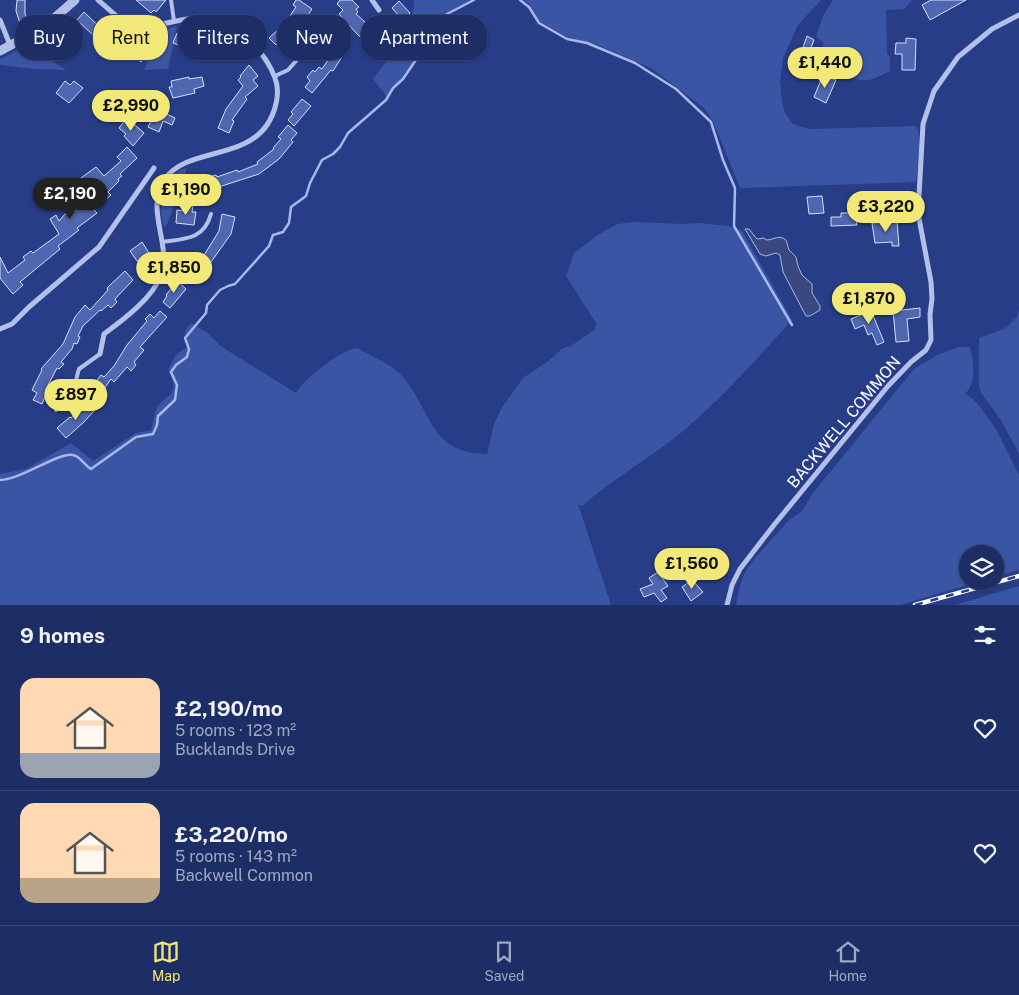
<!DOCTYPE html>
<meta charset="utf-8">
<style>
body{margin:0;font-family:"Public Sans",sans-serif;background:#2a3a6f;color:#f1f3f6;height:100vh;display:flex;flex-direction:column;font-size:19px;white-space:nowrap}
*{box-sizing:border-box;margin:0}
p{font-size:16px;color:#a0a8bf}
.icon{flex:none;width:28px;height:28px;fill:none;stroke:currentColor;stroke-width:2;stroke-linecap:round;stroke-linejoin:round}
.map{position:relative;height:605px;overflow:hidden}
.sheet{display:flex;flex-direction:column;background:#1d2e66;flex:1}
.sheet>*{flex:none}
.guide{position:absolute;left:15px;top:15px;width:500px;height:45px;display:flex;gap:10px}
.buttons{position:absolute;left:959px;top:545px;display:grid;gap:10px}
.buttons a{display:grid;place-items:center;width:45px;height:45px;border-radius:50%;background:#1d2e66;box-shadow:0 1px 4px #0004,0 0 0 1px #3b4a7a;font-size:25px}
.price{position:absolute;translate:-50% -42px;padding:0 11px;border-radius:18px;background:#f1e878;color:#111;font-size:16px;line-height:32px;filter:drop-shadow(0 1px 2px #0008)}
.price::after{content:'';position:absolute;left:50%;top:30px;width:15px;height:11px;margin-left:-8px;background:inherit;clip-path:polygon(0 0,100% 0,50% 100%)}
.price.on{background:#222;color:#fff}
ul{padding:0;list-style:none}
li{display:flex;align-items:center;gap:15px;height:125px;padding:0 20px}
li+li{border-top:1px solid #3b4a7a}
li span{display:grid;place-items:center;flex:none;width:140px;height:100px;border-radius:15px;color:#555}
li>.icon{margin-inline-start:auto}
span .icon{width:60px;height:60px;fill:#fffc;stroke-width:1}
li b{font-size:21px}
h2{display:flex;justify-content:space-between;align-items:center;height:60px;padding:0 20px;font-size:21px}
.pill{padding:0 18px;border-radius:20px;background:#1d2e66;box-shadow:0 1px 4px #0004,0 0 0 1px #3b4a7a;font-size:18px;line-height:45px}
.pill.on{background:#f1e878;color:#111}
.tabs{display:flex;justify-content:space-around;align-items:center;height:70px;border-top:1px solid #3b4a7a;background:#1d2e66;font-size:14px;color:#a0a8bf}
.tabs a{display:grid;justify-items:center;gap:2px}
.tabs .on{color:#f1e878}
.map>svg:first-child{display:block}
</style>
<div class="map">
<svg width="1019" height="605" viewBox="0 0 1019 605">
<rect width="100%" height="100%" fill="#273d88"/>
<g fill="#3b55a5">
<path d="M414,0H471L443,14L436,35L431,42L423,47L414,63L402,79L391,87L387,97L373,79C391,55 414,31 414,0Z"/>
<path d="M524,0H821L798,25L783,58L780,81L782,102L785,113L793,124L809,129L916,126C923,137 917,169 916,182L740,188L713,121L704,108L651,68L598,45L567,37L540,22L529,4Z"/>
<path d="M833,0H912L904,9L886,10L887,54L890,57V71C883,74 876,79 868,80C859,81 853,78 845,74C829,66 823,62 823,42L816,37L823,16Z"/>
<path d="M177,26L168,69L144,70L159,32Z"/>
<path d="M29,45C43,49 52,64 67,70L34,69L0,65V59Z"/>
<path d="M187,168L167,225L164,227C157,207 163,173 187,168Z"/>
<path d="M636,222L681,224L698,223L728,226L742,231L792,320C755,361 715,406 672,440C643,462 610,481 582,506L578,504L611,605H0V474L26,469L71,443L93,461L136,433L151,430L157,406L172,393L174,384L168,370L176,355L188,346L185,331L191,323L206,332L222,347L296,393C304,379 342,349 357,348C369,355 391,364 400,374C433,409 427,453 487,454L494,424L501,409L523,378L547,362L563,348L571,346L595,329L596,323L566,276L574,253L599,234L618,224Z"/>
<path d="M1019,309V454L1001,420L981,393L979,387V338L1006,328L1017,317Z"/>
<path d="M959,347H970C974,363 977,382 965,394L972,398L981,408L996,429L1019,475V570L995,577V554H968V581H981L900,605H736L739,589L745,572L755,558L789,520L802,511L813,493L914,369L937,355Z"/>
<path d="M1019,586V605H955Z"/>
</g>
<path fill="#394980" stroke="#a8b8e9" d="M745,229H749L757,239L764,238L766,240C774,240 779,234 786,240L789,250L796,257L798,266L802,275L812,284V293L820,306V310L810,316H806L783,272L780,255L776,253L766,256L760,254Z"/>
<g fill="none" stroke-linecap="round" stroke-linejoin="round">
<g stroke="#a8b8e9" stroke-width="2.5">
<path d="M520,0L529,7L539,23L567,39L587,43L635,63L676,89L711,122L723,160L735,188L734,226L792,325"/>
<path d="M0,480C22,479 59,452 73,455C80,456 85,466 91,469L136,437L153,434L157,425L158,416L175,400L177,385L171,372L176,365L187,357L189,349L185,338L206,313L207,305L220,290L228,286L235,284L269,246L273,235L283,232L289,223L291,207L306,196L310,183L322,160L333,154L340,147L348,133L386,100L393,88L403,79L424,48L433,43L438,38L445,15L474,0"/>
</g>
</g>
<g fill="#4f66b0" stroke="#d7dff7">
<path d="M17,0H25V14L27,21L20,23L16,11Z"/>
<path d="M136,0H166L156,12L154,10L151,13Z"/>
<path d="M296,0H299L312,9L308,15L306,14L292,35L294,37L288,43L282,38L276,45L269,38L280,28L281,29L296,7L293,5Z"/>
<path d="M340,0H352L359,7L356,9L358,12L356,14L365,22L364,24L387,42L395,32L402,37L385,59L373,50L374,48L358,35L339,14L343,10L337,4Z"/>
<path d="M931,0H966L930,20L922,5Z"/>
<path d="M399,1L410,13L404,18L402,15L400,17L392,8Z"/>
<path d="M84,12L110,37L112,34L119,40L122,37L128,43L131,39L138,45L140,41L147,47L145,50L148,53L141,62L124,48L119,53L112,48L110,51L77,20Z"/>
<path d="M177,33L187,36L188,33L229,46L227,54L222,52L221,55L202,49L201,53L173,43Z"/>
<path d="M59,36L72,47L67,52L63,49L54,59L48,53L51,50L48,48Z"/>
<path d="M807,36L814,40L807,58L800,56Z"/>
<path d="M906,38L916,39L915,70H902V54H895L896,43H906Z"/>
<path d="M339,44L347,49L333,71L331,70L312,93L305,87L310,81L307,77L313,70L315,72L319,67L322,69Z"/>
<path d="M249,65L258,76L253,80L258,86L245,97L247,99L232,120L234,121L229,133L218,128L226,109L243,86L238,80L241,77L240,76Z"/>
<path d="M823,75L836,80L826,103L814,97Z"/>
<path d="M189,77V79L202,77L204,86L194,89L195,93L173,98L169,87H172L171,81Z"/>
<path d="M65,81L70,85L74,81L83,88L69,103L56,93Z"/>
<path d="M302,99L311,106L294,126L288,120L293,114L291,112Z"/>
<path d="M160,111L175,118L172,125L163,121L159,132L148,127L155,113L158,114Z"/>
<path d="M127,118L144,133L133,146L124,136L126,134L119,128Z"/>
<path d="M288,125L297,133L291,140L293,142L279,159L259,174L203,192L200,180L216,175L217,177L237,170L238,172L258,164L257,162L274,149L273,148L281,139L278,137Z"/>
<path d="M127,147L137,158L120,174L122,176L118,179L119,181L108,192L111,195L94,210L97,213L77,228L79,230L70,237L58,246L60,249L20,282L23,285L13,294L0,278V257L8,273L25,260L23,257L31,251L33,253L59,234L50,219L56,215L59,221L72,206L75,211L91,198L77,181L96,167L104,176L121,161L117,157Z"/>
<rect x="875" y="192" width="36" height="7"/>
<path d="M822,196L824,213L809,214L807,197Z"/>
<path d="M185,204L193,205L192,212H196L194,225L176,223L177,210L185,211Z"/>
<path d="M841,213H851L852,218H856L857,225L831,226V217H841Z"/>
<path d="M222,214L235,217L231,234L211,262L209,261L184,282L177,273L185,267L182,264L189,259L191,262L198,256L201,260L219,231Z"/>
<path d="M897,221L899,246H892V242L875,243L872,223Z"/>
<path d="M142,242L149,253L137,261L130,251Z"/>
<path d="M125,271L133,280L115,299L117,302L111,308L108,305L101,311L100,310L83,326L78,336L80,337L77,344L74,343L72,349L61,362L64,364L59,369L57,368L47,387L51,389L47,398L45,397L42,404L33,400L37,393L32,390L42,370L41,369L63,344L75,317L85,305L90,310L108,290L107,288Z"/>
<path d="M177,281L186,289L170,308L163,302L167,296L166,295Z"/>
<path d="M870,308L884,342L877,345L872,333L868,335L864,325L855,329L851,319L863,314L862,311Z"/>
<path d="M920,308V317L907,319L909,341L896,342L893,311Z"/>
<path d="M160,311L167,317L140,347L144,350L134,362L136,365L131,371L127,367L114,382L111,379L99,396L97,395L92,401L85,396L101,375L104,377L114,366L127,345L147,321L145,319L150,314L154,318Z"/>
<path d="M84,403L94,411L84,422L66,438L57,428L70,417L71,418Z"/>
<path d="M658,572L668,586L661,590L667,598L661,602L654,593L644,597L640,589L653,584L649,578Z"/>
<path d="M692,580L703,592L691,601L682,587Z"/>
</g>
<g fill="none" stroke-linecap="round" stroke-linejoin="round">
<g stroke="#b3c0e9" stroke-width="4">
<path d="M171,0L174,21"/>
<path d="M275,76L288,70L311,44L324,42"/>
<path d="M162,242C184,239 204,240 211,214"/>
<path d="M56,410C77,402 73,387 79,369L100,354"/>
</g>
<g stroke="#b3c0e9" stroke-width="5">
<path d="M98,0C108,8 119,21 132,24C158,31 181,15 207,18C236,22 265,51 275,78C281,93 275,113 267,125C243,160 186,148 165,179C144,209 172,243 161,275C153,298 123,320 104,334L100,354"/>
<path d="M372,0L379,10"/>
<path d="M0,20L10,45"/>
<path d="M230,27L235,17"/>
<path d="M0,329L12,324L29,307L99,247L154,168"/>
<path d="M727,605L732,585L740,569L774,525L888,386L911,362L926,350L931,340L930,314L932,299L931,282L918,213L923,124L934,91L958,57L992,29L1019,15"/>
</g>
<path stroke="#b3c0e9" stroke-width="9" d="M0,51L44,27L75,0"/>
<defs>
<path id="rail" d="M915,605L1019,576"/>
</defs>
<use href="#rail" stroke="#fff" stroke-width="4.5"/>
<use href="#rail" stroke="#273d88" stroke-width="2.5" stroke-dasharray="8" stroke-linecap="butt"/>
</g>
<g text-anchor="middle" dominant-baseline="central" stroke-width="4" stroke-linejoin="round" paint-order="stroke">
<g font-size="16" fill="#fff" stroke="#273d88">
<text transform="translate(844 422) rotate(-50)">BACKWELL COMMON</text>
</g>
</g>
</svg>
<div class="buttons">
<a><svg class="icon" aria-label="layers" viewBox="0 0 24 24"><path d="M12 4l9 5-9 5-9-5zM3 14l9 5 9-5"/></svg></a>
</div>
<b class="price" style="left:825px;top:89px">£1,440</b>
<b class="price" style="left:131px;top:132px">£2,990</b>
<b class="price" style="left:186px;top:216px">£1,190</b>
<b class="price on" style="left:70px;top:220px">£2,190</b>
<b class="price" style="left:886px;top:233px">£3,220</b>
<b class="price" style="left:174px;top:294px">£1,850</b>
<b class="price" style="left:869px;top:325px">£1,870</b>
<b class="price" style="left:76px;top:421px">£897</b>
<b class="price" style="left:692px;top:590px">£1,560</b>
<div class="guide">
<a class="pill">Buy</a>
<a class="pill on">Rent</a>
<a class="pill">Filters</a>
<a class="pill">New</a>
<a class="pill">Apartment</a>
</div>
</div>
<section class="sheet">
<h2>9 homes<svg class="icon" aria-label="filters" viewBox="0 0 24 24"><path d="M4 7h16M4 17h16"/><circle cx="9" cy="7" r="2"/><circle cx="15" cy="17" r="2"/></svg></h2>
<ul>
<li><span style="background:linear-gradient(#ffd9b3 75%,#9aa5b1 0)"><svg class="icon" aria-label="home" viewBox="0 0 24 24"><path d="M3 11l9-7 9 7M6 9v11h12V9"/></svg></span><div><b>£2,190/mo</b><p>5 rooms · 123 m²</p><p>Bucklands Drive</p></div><svg class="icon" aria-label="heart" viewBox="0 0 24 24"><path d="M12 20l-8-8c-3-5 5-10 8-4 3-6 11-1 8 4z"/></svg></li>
<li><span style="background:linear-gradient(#ffd9b3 75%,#b9a48a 0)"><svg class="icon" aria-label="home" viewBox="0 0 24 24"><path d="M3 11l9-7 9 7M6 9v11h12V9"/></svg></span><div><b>£3,220/mo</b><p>5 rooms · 143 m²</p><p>Backwell Common</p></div><svg class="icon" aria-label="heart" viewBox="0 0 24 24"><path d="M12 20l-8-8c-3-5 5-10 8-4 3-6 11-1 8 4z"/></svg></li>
</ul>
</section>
<nav class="tabs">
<a class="on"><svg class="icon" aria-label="map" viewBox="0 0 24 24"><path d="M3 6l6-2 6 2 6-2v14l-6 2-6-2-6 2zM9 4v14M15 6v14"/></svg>Map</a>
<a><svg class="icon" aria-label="saved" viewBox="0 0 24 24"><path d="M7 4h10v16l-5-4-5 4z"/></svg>Saved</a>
<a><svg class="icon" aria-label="home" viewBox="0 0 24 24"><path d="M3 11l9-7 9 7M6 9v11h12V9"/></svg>Home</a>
</nav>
